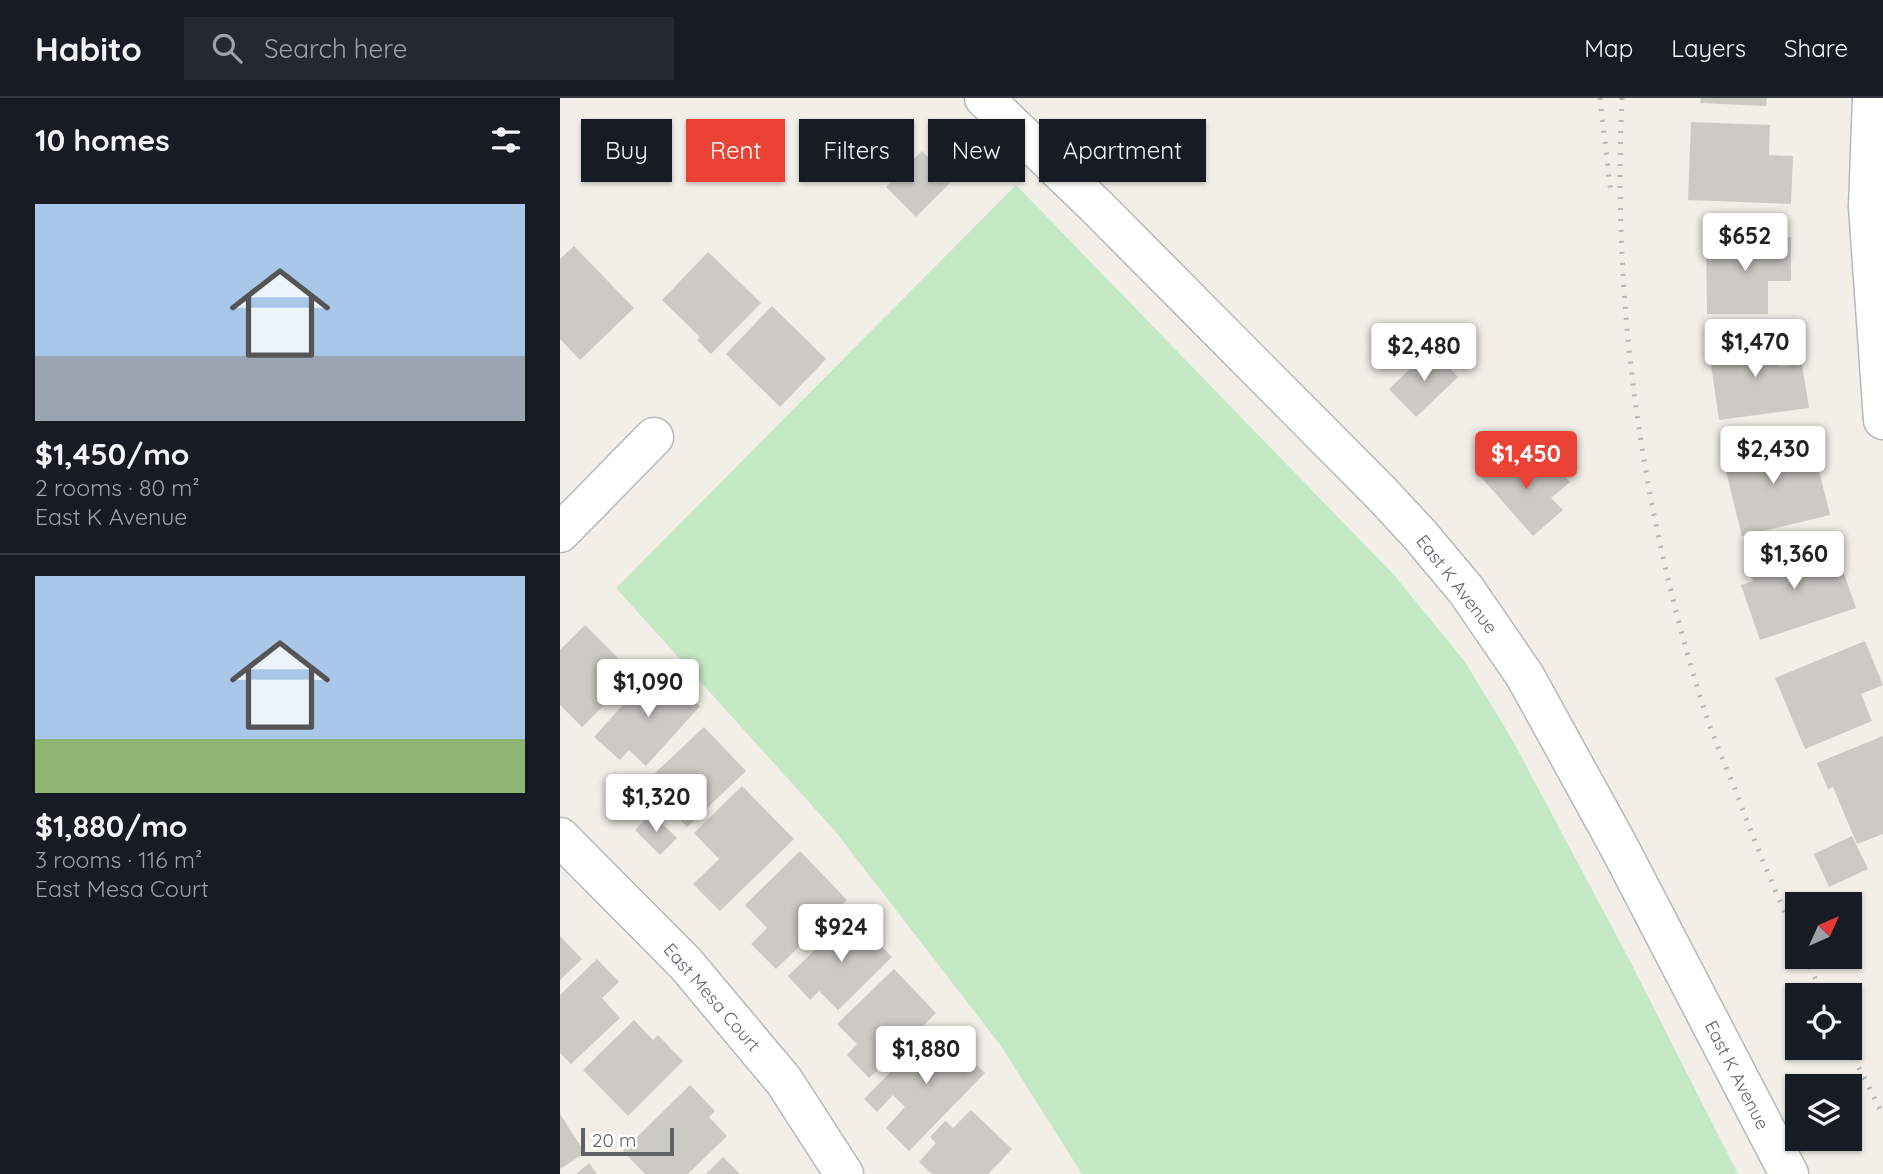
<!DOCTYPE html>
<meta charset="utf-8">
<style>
body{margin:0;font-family:Quicksand,sans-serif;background:#242831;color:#f1f3f6;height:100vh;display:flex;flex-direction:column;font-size:26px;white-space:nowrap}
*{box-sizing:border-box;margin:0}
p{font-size:23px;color:#9ea1a6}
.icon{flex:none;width:38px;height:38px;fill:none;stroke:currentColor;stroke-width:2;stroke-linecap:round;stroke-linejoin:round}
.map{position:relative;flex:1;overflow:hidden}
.drawer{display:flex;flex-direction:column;background:#171b24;width:560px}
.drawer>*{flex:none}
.hud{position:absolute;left:21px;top:21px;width:665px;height:63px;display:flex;gap:14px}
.needle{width:46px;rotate:45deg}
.fabs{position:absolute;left:1225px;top:794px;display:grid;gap:14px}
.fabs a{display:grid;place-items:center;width:77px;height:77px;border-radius:0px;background:#171b24;box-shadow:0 2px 5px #0004;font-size:35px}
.scale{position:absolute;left:21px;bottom:18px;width:93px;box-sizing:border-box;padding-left:7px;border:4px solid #5f6368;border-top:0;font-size:19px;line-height:24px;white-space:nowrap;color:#5f6368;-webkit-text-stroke:5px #fff;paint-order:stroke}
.price{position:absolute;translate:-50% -60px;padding:0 16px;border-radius:7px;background:#fff;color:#222;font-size:23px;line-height:46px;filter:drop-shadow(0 2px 4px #0008)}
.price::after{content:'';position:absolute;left:50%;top:42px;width:21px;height:16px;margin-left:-10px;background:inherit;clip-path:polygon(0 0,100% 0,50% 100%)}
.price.selected{background:#ea4335;color:#fff}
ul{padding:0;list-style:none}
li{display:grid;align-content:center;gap:14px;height:371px;padding:0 35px}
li+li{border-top:2px solid #363941}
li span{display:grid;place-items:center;height:217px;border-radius:0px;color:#555}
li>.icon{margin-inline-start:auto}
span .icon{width:126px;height:126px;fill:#fffc;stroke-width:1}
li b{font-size:30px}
h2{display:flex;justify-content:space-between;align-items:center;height:84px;padding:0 35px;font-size:30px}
.pill{padding:0 24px;border-radius:0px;background:#171b24;box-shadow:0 2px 5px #0004;font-size:24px;line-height:63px}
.pill.selected{background:#ea4335;color:#fff}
header{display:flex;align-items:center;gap:42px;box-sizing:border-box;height:98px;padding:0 35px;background:#171b24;border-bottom:2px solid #363941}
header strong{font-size:33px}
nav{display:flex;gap:38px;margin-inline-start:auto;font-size:24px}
.search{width:490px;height:63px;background:#242831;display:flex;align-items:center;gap:18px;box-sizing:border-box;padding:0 24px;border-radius:0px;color:#9ea1a6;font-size:26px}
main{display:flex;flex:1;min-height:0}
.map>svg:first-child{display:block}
</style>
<header>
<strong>Habito</strong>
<div class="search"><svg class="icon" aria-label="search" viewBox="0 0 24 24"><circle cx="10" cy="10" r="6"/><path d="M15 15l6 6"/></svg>Search here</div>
<nav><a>Map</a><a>Layers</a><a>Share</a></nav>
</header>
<main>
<section class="drawer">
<h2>10 homes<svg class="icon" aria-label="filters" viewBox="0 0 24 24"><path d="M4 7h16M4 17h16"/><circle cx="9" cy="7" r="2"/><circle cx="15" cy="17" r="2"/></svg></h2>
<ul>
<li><span style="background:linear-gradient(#a9c7e8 70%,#9aa5b1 0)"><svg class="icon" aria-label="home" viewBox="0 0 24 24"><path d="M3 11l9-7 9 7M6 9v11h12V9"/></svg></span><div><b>$1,450/mo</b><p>2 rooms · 80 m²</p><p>East K Avenue</p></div></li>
<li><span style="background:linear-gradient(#a9c7e8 75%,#8fb573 0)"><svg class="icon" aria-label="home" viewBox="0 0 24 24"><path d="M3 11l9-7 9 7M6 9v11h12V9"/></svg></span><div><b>$1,880/mo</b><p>3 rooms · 116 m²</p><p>East Mesa Court</p></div></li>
</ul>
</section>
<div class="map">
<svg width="1323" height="1076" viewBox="0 0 1323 1076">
<rect width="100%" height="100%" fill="#f1efe8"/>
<path fill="#c5e8c5" d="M456,87L834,477L905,564L953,643L1072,867L1178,1076H522L441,948L275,733L56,490Z"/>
<g fill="#cccac5">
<path d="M1141,0H1207L1206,8L1140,5Z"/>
<path d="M1131,24L1210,27L1209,57L1233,58L1231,106L1128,102Z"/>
<path d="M362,53L392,83L356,119L326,89Z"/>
<path d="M1146,139H1231V183H1208V216H1147Z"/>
<path d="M14,148L74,210L20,262L0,241V161Z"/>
<path d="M148,154L201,205L151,256L137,242L140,239L102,202Z"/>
<path d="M212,208L266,261L220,309L166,256Z"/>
<path d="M1215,238L1219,269L1242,266L1249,310L1159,322L1148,246Z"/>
<path d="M872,250L898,279L856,319L829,291Z"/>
<path d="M1232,336L1241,373L1258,369L1270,417L1182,438L1161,353Z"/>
<path d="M950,351L976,379L992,365L1010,384L991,400L1003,412L973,438L920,378Z"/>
<path d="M1247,444L1257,472L1280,464L1296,510L1200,542L1181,487L1193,483L1187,465Z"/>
<path d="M25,527L75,577L22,629L0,607V552Z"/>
<path d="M1305,543L1323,587L1301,596L1312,623L1245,651L1215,580Z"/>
<path d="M97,569L140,608L86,668L69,652L60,662L34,639Z"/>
<path d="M144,629L186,673L127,729L109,710L100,719L76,693Z"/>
<path d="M1323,638V736L1297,746L1273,689L1268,691L1257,665Z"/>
<path d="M182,688L234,741L160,813L133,786L159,761L134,735Z"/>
<path d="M91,715L117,740L100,757L75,732Z"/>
<path d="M1292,738L1308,771L1269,789L1254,756Z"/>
<path d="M240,753L287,802L216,871L191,846L207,830L185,807Z"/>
<path d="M291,817L332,859L278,912L259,893L250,902L228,878Z"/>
<path d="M0,838L22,861L0,882Z"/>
<path d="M37,861L59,884L42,900L60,920L11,966L0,955V897Z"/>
<path d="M334,871L376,915L309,980L287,957L297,946L277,926Z"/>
<path d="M74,922L93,942L98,937L123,963L68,1018L23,972Z"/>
<path d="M376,928L425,975L349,1053L326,1030L345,1009L333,997L317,1014L304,1001Z"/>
<path d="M130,987L155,1013L149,1019L167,1038L128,1076H85L63,1053Z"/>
<path d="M411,1012L452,1051L428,1076H372L359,1064L376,1045L370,1039L385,1023L393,1030Z"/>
<path d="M0,1016L25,1055L0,1071Z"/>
<path d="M163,1059L180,1076H146Z"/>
<path d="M29,1065L37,1076H16Z"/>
</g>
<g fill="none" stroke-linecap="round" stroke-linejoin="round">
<defs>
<g id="minor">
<path d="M424,0L536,108L822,396L860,437L906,492L965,578L1058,747L1229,1076"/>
<path d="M1312,0L1308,109L1323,322"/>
<path d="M0,435L94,339"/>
<path d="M0,739L126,866L224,983L284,1076"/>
</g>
</defs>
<use href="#minor" stroke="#b5b8bc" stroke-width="41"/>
<use href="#minor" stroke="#fff" stroke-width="38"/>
<g stroke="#b6b7b8" stroke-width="5" stroke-dasharray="2 9" stroke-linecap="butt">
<path d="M1040,0L1051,96"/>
<path d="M1062,0C1052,205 1082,416 1144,611C1153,638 1164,665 1175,691C1194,742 1215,793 1237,843"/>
<path d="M1245,859L1264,898"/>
<path d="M1289,950L1323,1017"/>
</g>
</g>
<g text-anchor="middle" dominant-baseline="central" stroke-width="7" stroke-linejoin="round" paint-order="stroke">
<g font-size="18" fill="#5f6368" stroke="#fff">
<text transform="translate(897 486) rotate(52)">East K Avenue</text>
<text transform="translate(152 899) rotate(49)">East Mesa Court</text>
<text transform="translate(1177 977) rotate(63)">East K Avenue</text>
</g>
</g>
</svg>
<div class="fabs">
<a><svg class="needle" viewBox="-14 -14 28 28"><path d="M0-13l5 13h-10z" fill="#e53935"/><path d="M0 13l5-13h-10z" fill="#9ea1a6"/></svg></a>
<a><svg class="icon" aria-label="locate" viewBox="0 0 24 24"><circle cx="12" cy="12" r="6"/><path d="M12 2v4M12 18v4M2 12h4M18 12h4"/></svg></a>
<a><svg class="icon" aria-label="layers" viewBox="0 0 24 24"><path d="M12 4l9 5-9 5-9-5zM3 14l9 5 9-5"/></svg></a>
</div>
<div class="scale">20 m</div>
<b class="price" style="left:1185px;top:175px">$652</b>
<b class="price" style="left:1195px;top:281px">$1,470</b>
<b class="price" style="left:864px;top:285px">$2,480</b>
<b class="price" style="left:1213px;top:388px">$2,430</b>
<b class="price selected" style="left:966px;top:393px">$1,450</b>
<b class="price" style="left:1234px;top:493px">$1,360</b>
<b class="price" style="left:88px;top:621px">$1,090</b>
<b class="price" style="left:96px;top:736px">$1,320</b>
<b class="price" style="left:281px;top:866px">$924</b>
<b class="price" style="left:366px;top:988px">$1,880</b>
<div class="hud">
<a class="pill">Buy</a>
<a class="pill selected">Rent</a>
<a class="pill">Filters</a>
<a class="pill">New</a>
<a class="pill">Apartment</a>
</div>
</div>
</main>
